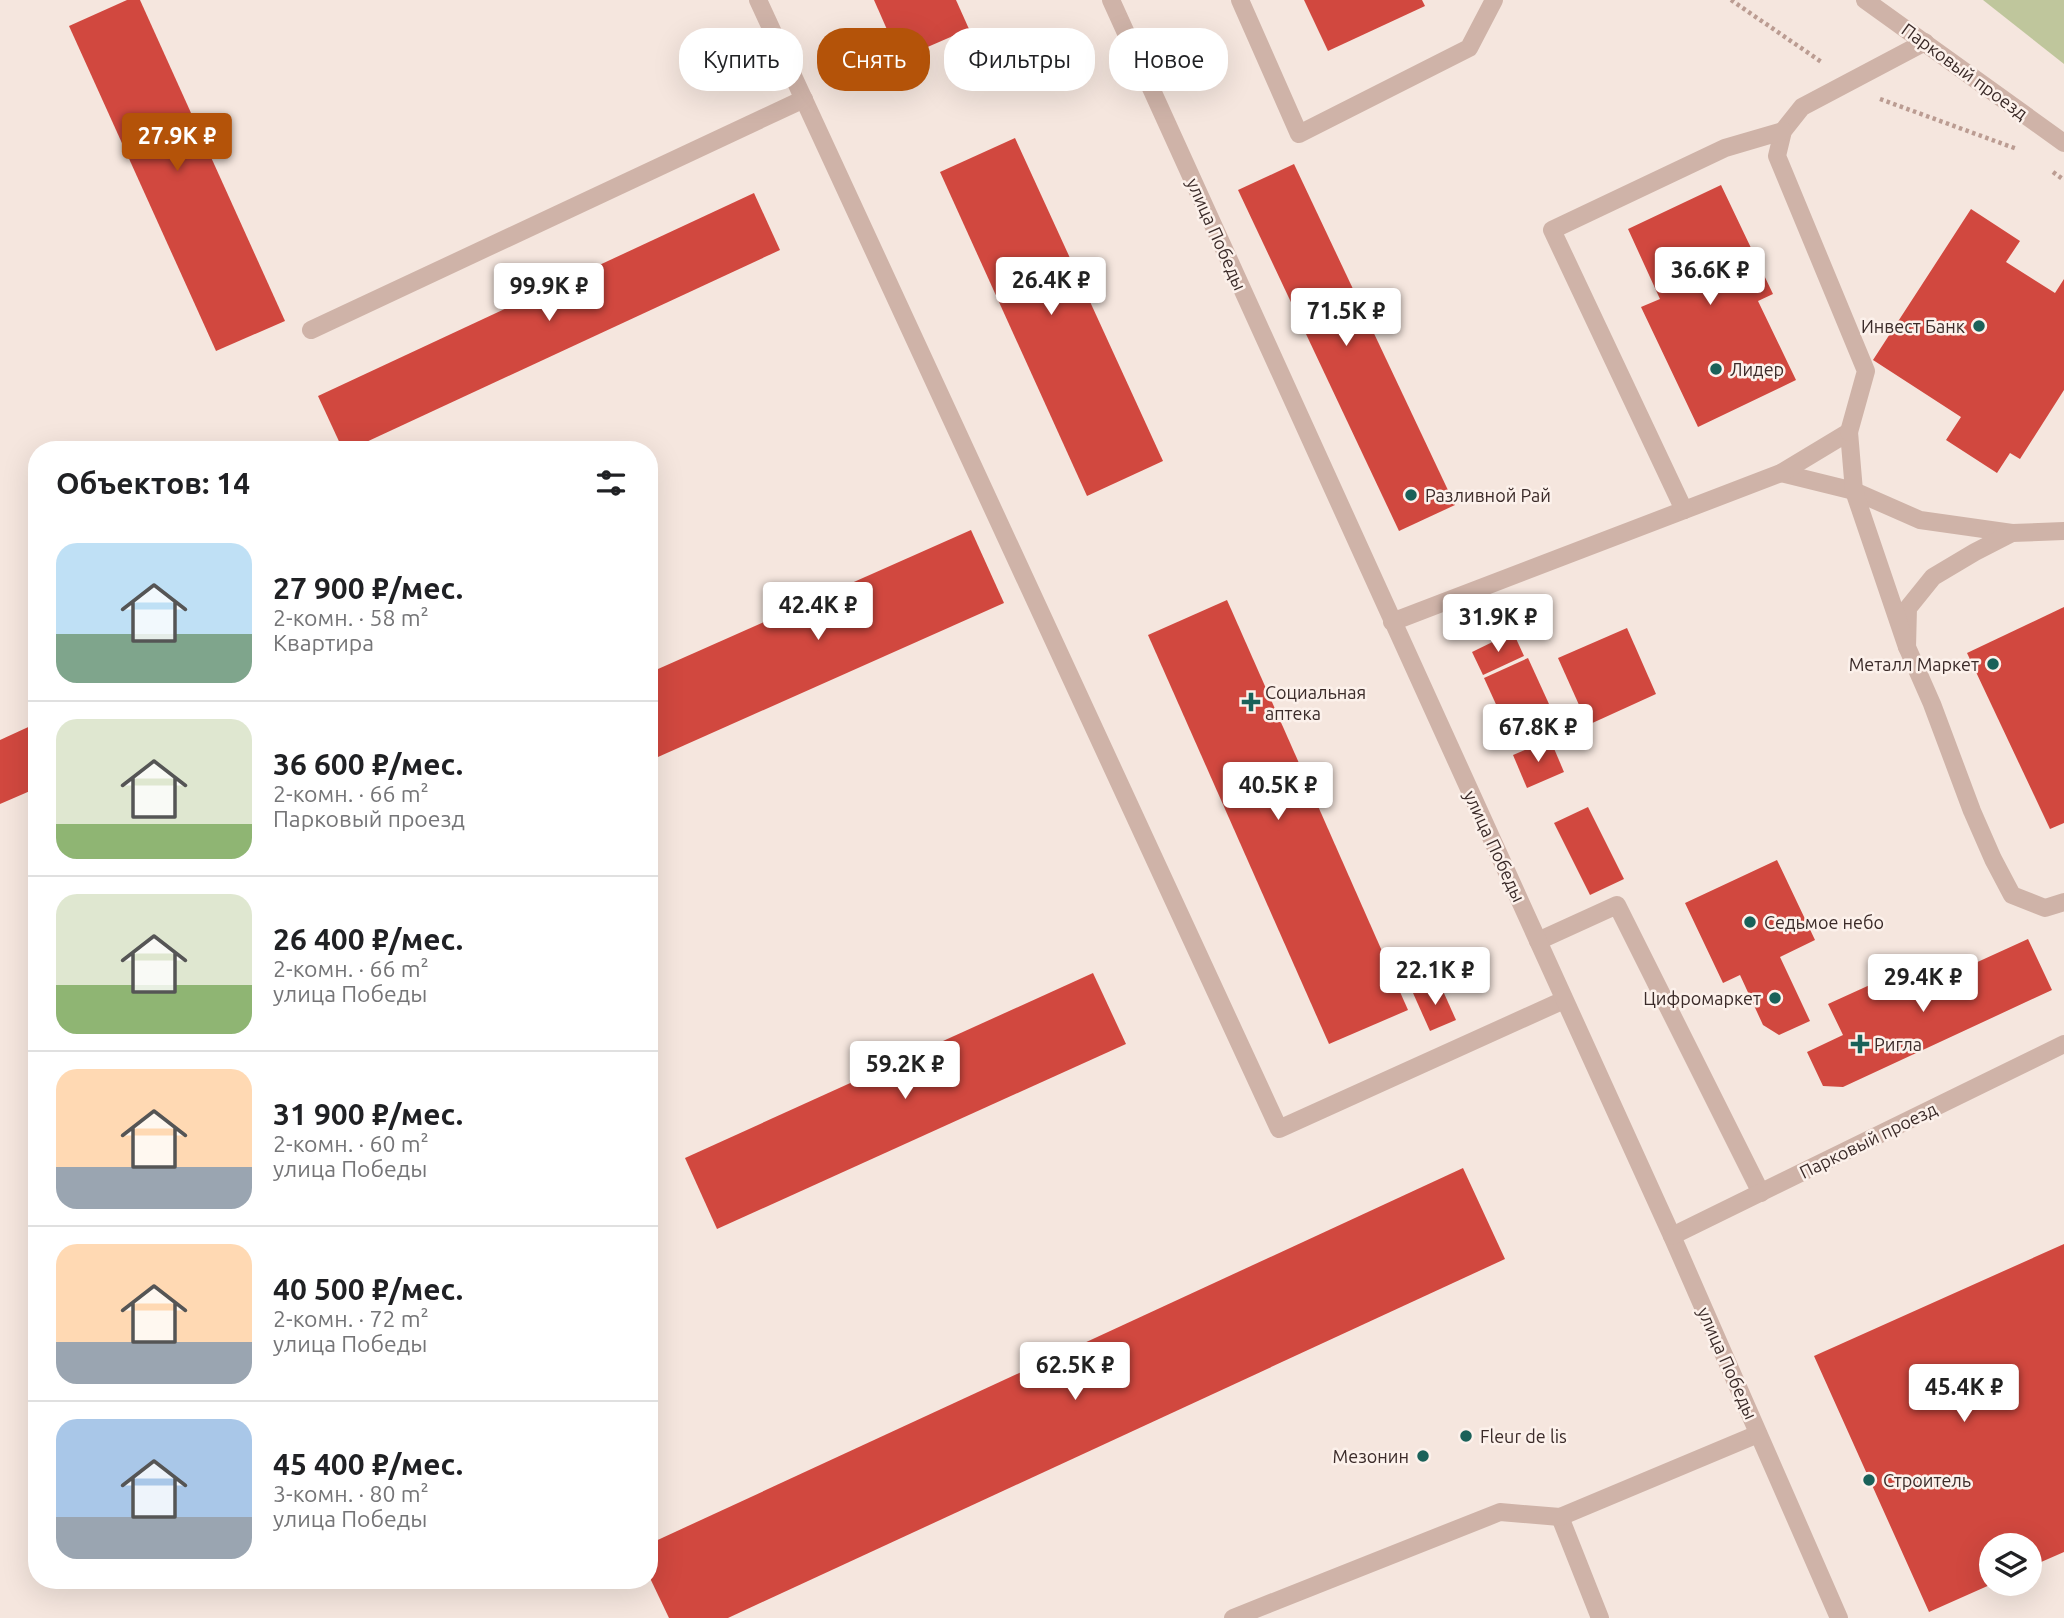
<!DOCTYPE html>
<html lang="ru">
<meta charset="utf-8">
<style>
body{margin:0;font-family:Ubuntu,sans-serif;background:#f6f6f6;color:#202124;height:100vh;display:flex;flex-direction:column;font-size:26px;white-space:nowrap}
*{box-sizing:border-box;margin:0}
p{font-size:23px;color:#757577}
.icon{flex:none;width:38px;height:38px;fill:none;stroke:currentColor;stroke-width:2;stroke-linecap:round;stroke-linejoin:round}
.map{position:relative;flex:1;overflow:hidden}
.details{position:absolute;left:28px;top:441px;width:630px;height:1148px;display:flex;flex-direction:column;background:#fff;border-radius:28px;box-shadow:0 7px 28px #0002}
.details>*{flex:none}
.banner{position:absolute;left:679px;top:28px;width:665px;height:63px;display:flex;gap:14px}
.controls{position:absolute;left:1979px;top:1533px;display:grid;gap:14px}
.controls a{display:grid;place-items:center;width:63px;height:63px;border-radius:50%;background:#fff;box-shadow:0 7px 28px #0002;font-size:35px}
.price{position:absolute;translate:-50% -60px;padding:0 16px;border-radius:7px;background:#fff;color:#222;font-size:23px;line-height:46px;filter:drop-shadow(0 2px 4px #0008)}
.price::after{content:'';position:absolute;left:50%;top:42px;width:21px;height:16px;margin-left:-10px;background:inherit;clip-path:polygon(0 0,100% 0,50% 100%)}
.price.active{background:#b45309;color:#fff}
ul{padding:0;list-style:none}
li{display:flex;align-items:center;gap:21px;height:175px;padding:0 28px}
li+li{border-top:2px solid #e0e0e0}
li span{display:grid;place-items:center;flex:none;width:196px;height:140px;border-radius:21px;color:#555}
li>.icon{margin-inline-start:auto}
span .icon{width:84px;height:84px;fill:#fffc;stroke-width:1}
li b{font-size:30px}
h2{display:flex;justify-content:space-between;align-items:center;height:84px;padding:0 28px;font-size:30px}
.tag{padding:0 24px;border-radius:28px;background:#fff;box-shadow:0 7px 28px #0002;font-size:24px;line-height:63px}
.tag.active{background:#b45309;color:#fff}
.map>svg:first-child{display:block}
</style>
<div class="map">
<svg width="2064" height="1618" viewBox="0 0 2064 1618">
<rect width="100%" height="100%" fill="#f5e6de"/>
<path fill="#bfc69c" d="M1983,0H2064V64Z"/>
<g fill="#d1483f">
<path d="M127,0H140L285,321L216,351L69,26Z"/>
<path d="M874,0H956L969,29L900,59Z"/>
<path d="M1304,0H1422L1425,6L1328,51Z"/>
<path d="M1015,138L1163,461L1087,496L940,172Z"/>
<path d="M1294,164L1455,505L1399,531L1238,190Z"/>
<path d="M1721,185L1773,294L1758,301L1796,380L1698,427L1641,307L1660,299L1628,229Z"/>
<path d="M754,193L780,250L349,450H343L318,396Z"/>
<path d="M1971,209L2020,241L2006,262L2055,293L2064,279V390L2020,459L2010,453L1997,473L1946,440L1961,417L1873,360Z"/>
<path d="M971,530L1004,603L649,761V673Z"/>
<path d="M1227,600L1408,1010L1329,1044L1148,635Z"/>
<path d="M2064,607V823L2050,829L1967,653Z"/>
<path d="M1627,628L1656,694L1588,725L1558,658Z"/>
<path d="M1513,632L1524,656L1483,675L1472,652Z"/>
<path d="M1528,658L1554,715L1510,735L1484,678Z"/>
<path d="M37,723V788L0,804V740Z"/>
<path d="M1550,739L1564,772L1527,788L1513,755Z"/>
<path d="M1588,807L1624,879L1590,895L1554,823Z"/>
<path d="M1777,860L1815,940L1780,957L1810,1021L1779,1035L1763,1025L1740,975L1723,983L1685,903Z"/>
<path d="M2028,939L2052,990L1843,1087L1823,1086L1807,1052L1843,1035L1828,1004L1894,974L1905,995Z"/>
<path d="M1093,973L1126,1044L717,1229L685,1158Z"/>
<path d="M1439,982L1456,1020L1430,1031L1413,993Z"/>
<path d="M1463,1168L1505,1259L728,1618H669L649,1576V1544Z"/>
<path d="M2064,1244V1552L2030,1567V1545H1992V1584L1929,1612L1814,1356Z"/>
</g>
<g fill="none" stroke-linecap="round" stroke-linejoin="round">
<g stroke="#bb9c92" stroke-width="4.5" stroke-dasharray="3.5 3.5" stroke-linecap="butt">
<path d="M1731,0L1823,63"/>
<path d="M1880,99L2017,149"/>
<path d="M2053,172L2064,180"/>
</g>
<g stroke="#cfb3a8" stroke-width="18">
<path d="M758,0L1279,1129L1564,1000"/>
<path d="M311,330L804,99"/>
<path d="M1781,473L1854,491L1920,520L2012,533"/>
<path d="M2064,531L2012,533L1975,552L1933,577L1908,608L1907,647L1932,704L1972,811L1993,859L2012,895L2045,908L2064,902"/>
<path d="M1392,622L1781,473L1849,432L1854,491L1907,647"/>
<path d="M1538,941L1617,905L1761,1193"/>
<path d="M1560,1517L1600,1618"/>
<path d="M1233,1618L1500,1512L1560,1517L1758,1434"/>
</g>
<g stroke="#cfb3a8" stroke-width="18">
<path d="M1111,0L1672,1236L1839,1618"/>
<path d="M1240,0L1299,134L1469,48L1494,0"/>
<path d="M1849,432L1866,371L1777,156L1783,131L1802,107L1925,42"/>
<path d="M1684,510L1552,230L1725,148L1783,131"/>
<path d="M1672,1236L2064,1044"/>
</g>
<path stroke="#cfb3a8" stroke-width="18" d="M1865,0L2064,143"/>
</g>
<g fill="#1a6159" stroke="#fcf1eb" stroke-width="2.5">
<circle cx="1979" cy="326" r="7"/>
<circle cx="1716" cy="369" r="7"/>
<circle cx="1411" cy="495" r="7"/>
<circle cx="1993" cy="664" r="7"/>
<path d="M1247.5 691.5h7v7h7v7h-7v7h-7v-7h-7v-7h7z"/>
<circle cx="1750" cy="922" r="7"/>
<circle cx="1775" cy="998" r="7"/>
<path d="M1856.5 1033.5h7v7h7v7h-7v7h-7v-7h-7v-7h7z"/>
<circle cx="1466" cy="1436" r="7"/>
<circle cx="1423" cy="1456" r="7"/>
<circle cx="1869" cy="1480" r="7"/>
</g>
<g text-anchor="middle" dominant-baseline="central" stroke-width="5" stroke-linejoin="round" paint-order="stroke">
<g font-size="18" fill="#3b2b29" stroke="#fcf1eb">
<text transform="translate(1965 71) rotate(36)">Парковый проезд</text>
<text transform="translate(1217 234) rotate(66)">улица Победы</text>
<text transform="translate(1495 846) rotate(65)">улица Победы</text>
<text transform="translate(1868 1140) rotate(-26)">Парковый проезд</text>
<text transform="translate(1728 1363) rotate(66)">улица Победы</text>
</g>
<g font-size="18" fill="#3b2b29" stroke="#fcf1eb" text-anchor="start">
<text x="1965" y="326" text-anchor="end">Инвест Банк</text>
<text x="1730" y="369">Лидер</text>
<text x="1425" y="495">Разливной Рай</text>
<text x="1979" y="664" text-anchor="end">Металл Маркет</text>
<text x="1265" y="692">Социальная<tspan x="1265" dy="21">аптека</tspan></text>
<text x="1764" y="922">Седьмое небо</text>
<text x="1761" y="998" text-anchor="end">Цифромаркет</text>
<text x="1874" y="1044">Ригла</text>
<text x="1480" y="1436">Fleur de lis</text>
<text x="1409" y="1456" text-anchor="end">Мезонин</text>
<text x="1883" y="1480">Строитель</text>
</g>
</g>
</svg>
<div class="controls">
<a><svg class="icon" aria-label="layers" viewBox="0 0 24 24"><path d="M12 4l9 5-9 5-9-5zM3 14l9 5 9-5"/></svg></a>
</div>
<b class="price active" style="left:177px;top:173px">27.9K ₽</b>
<b class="price" style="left:1710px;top:307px">36.6K ₽</b>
<b class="price" style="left:1051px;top:317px">26.4K ₽</b>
<b class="price" style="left:549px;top:323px">99.9K ₽</b>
<b class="price" style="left:1346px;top:348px">71.5K ₽</b>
<b class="price" style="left:818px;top:642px">42.4K ₽</b>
<b class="price" style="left:1498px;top:654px">31.9K ₽</b>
<b class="price" style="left:1538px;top:764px">67.8K ₽</b>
<b class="price" style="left:1278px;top:822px">40.5K ₽</b>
<b class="price" style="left:1435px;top:1007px">22.1K ₽</b>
<b class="price" style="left:1923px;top:1014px">29.4K ₽</b>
<b class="price" style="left:905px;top:1101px">59.2K ₽</b>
<b class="price" style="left:1075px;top:1402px">62.5K ₽</b>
<b class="price" style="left:1964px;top:1424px">45.4K ₽</b>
<div class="banner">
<a class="tag">Купить</a>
<a class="tag active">Снять</a>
<a class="tag">Фильтры</a>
<a class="tag">Новое</a>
</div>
<section class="details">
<h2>Объектов: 14<svg class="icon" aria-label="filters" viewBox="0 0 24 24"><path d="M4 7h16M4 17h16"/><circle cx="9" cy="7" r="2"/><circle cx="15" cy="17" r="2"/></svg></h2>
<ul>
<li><span style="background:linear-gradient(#bfe0f5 65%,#7fa58c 0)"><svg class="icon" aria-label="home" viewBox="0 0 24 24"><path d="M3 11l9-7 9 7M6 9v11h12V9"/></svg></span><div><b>27 900 ₽/мес.</b><p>2-комн. · 58 m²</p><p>Квартира</p></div></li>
<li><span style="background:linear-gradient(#dfe7d0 75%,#8fb573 0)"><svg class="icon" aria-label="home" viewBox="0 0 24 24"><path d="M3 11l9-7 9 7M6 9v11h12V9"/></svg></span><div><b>36 600 ₽/мес.</b><p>2-комн. · 66 m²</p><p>Парковый проезд</p></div></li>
<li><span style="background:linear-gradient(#dfe7d0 65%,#8fb573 0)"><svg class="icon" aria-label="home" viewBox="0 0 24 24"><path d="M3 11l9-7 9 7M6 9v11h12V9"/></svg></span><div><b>26 400 ₽/мес.</b><p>2-комн. · 66 m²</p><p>улица Победы</p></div></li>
<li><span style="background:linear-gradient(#ffd9b3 70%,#9aa5b1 0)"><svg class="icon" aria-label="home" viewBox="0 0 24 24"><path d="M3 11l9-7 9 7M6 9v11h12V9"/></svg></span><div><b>31 900 ₽/мес.</b><p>2-комн. · 60 m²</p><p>улица Победы</p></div></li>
<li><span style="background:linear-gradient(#ffd9b3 70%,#9aa5b1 0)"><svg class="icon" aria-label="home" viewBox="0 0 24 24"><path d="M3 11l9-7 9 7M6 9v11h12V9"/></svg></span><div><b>40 500 ₽/мес.</b><p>2-комн. · 72 m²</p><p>улица Победы</p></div></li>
<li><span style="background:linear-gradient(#a9c7e8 70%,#9aa5b1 0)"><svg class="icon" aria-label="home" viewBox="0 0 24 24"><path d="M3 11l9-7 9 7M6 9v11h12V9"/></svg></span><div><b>45 400 ₽/мес.</b><p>3-комн. · 80 m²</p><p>улица Победы</p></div></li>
</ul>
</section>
</div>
